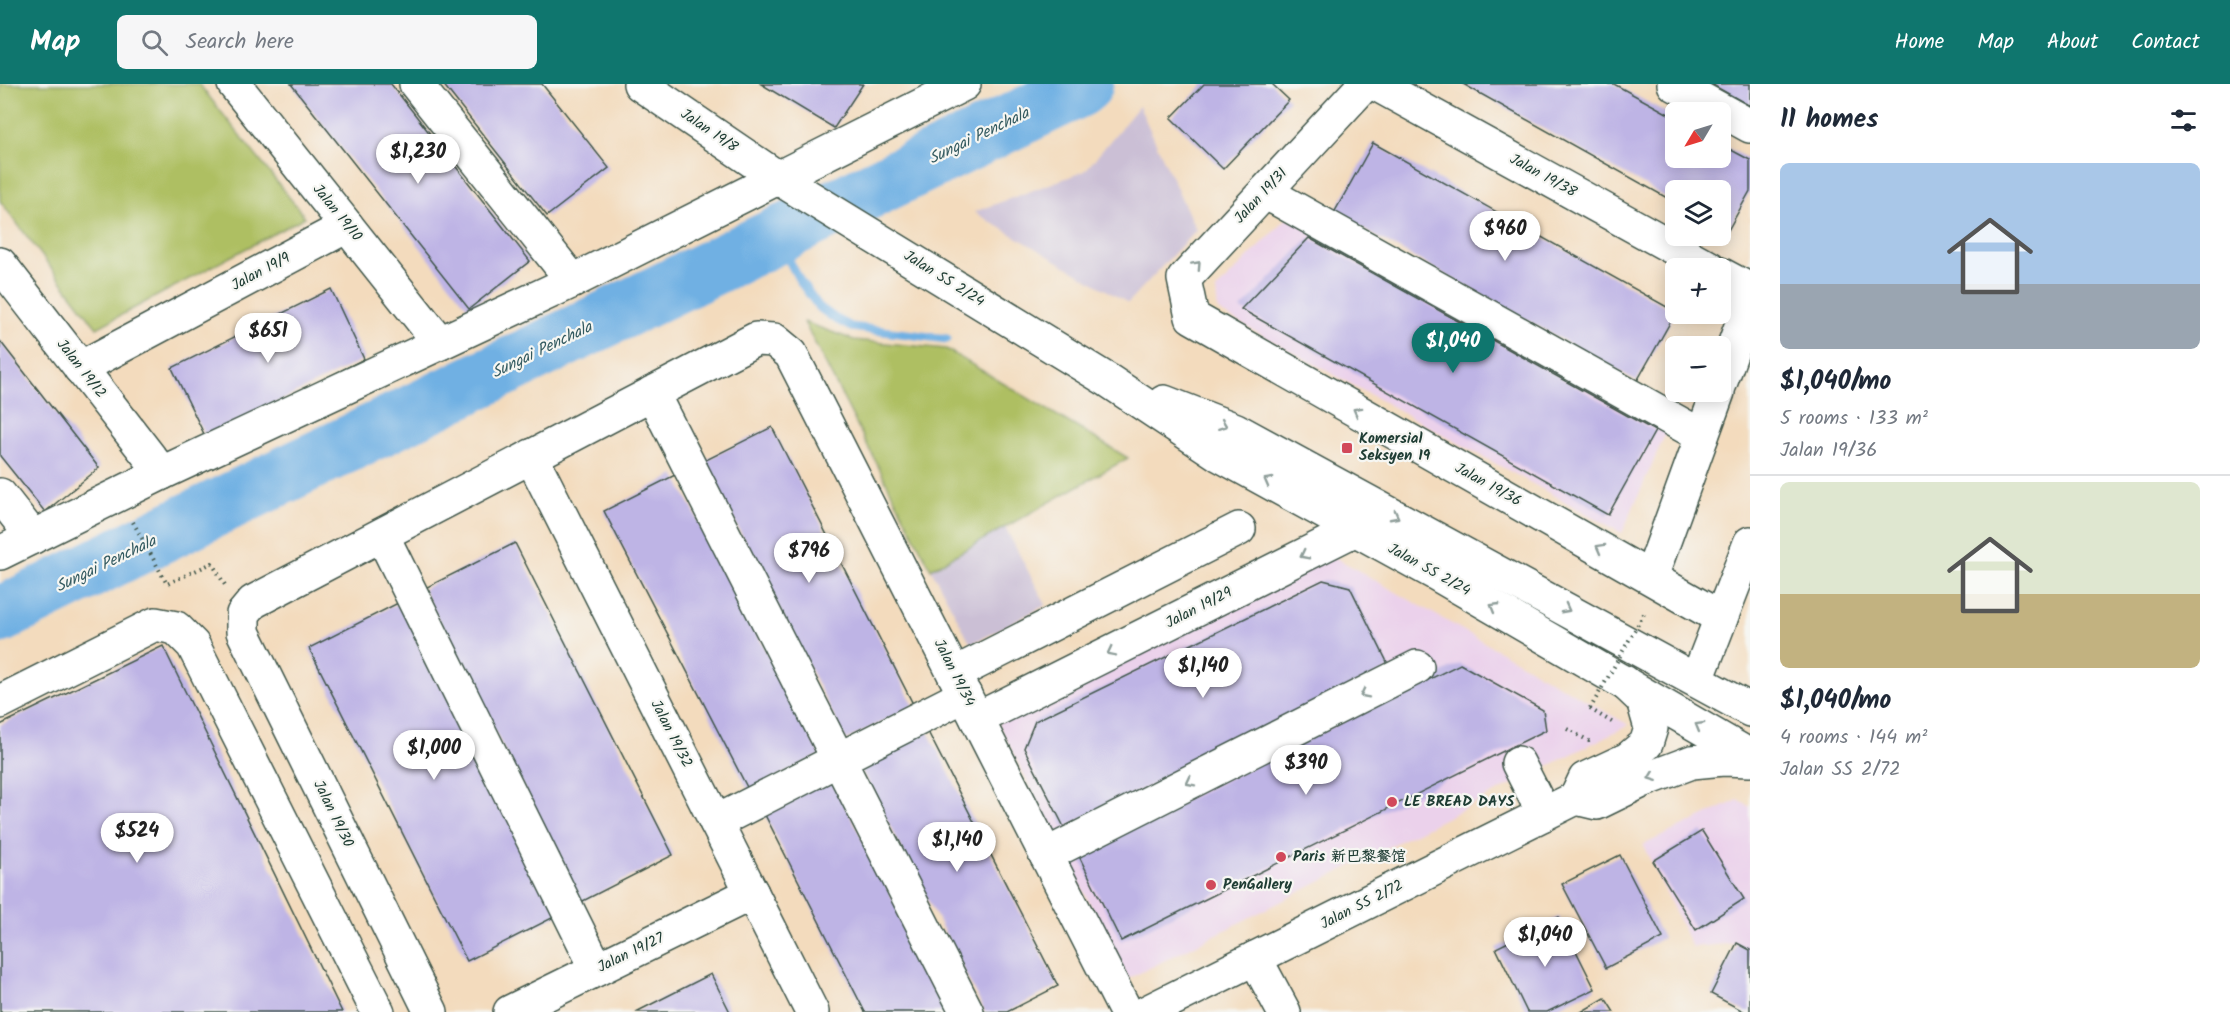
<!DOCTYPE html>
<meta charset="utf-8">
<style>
body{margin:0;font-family:Kalam,"LXGW WenKai TC",sans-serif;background:#f6f6f7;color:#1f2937;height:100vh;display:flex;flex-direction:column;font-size:22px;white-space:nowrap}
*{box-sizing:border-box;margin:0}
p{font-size:20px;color:#747a83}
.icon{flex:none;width:33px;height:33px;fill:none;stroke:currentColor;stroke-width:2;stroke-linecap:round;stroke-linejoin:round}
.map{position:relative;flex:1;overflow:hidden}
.panel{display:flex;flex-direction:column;background:#fff;width:480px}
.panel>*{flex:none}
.needle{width:39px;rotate:232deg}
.buttons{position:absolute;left:1665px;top:18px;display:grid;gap:12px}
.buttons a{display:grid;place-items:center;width:66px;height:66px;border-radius:9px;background:#fff;box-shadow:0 3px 15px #0003;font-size:30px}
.price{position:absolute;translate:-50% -51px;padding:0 14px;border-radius:21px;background:#fff;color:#222;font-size:20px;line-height:39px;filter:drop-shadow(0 2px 3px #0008)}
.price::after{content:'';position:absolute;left:50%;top:36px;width:18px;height:14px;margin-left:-9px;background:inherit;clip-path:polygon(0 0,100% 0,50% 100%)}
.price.current{background:#0f766e;color:#fff}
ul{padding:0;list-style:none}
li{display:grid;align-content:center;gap:12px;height:318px;padding:0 30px}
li+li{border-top:2px solid #e0e1e3}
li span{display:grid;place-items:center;height:186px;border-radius:9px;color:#555}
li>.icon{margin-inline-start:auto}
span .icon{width:108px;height:108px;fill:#fffc;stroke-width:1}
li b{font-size:26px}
h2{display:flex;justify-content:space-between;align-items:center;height:72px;padding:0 30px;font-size:26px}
header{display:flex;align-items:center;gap:36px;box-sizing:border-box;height:84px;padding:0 30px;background:#0f766e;color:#fff}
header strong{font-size:28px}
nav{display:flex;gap:33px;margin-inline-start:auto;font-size:21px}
.search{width:420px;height:54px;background:#f6f6f7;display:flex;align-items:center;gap:15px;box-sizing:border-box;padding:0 21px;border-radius:9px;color:#747a83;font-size:22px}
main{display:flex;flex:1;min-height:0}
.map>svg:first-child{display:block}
</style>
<header>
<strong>Map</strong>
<div class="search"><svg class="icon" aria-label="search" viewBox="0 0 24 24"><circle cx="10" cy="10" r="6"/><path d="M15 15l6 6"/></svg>Search here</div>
<nav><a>Home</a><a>Map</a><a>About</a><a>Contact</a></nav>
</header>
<main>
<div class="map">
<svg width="1750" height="928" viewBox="0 0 1750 928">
<rect width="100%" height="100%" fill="#f6f6f2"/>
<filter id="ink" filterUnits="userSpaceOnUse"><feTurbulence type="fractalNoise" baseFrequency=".0167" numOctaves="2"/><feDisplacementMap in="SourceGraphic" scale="12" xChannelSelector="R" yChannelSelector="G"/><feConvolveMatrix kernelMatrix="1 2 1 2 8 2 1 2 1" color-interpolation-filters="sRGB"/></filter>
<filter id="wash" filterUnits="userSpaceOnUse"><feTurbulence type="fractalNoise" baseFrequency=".008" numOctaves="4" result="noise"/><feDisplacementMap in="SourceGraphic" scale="24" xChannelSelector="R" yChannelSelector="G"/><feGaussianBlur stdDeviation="1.35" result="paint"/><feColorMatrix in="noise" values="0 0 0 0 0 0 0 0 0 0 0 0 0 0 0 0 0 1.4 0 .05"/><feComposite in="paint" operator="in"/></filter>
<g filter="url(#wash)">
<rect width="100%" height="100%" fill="#f3dbbd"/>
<g fill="#ebd1eb">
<path d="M1288,133L1667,346L1622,449L1218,227L1216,206Z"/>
<path d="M1331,471L1629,641L1128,895L998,639Z"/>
<path d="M1738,716L1750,723V866L1737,859L1692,863L1643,761Z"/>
</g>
<g fill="#cbbfd5">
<path d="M1139,22L1196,146L1128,219L974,128L1085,87Z"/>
<path d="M1005,443L1046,521L971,560L931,485Z"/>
</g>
<g fill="#aebf62" stroke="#667e4b" stroke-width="1.5">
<path d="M0,0H199L305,133L97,244L0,117Z"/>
<path d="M804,238L854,256L946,265L1128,374L931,485Z"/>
</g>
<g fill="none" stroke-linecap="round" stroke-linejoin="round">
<path stroke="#6fb0e3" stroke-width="9" d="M776,152L800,197L819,223L834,234L851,243L947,255"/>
<path stroke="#6fb0e3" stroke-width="57" d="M0,531L171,446L1079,5L1085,0"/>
</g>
<g id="blocks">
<g fill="#beb4e5">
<path d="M291,0H391L530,177L469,225Z"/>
<path d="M443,0H542L609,84L547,132Z"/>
<path d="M761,0H863L834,44Z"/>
<path d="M1204,0H1272L1289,16L1223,85L1171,34Z"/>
<path d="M1463,0H1614L1676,34V74H1720V60L1750,76V107L1727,148L1720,144V106H1676V119Z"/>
<path d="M1711,0H1750V22Z"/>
<path d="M1373,59L1676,228L1637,297L1334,129Z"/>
<path d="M1309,154L1655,347L1608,431L1241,225Z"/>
<path d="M331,205L364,275L206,354L172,284Z"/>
<path d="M0,257L99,384L45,428L0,372Z"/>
<path d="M772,343L914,622L846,656L704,377Z"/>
<path d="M675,391L820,671L749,707L604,427Z"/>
<path d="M515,459L673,771L581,818L423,505Z"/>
<path d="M1323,496L1350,503L1390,584L1064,743L1024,664L1035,637Z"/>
<path d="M402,517L560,830L467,877L309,564Z"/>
<path d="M163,562L342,928H0V641Z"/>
<path d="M1460,580L1543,626L1546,646L1121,857L1078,770Z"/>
<path d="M925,642L1058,902L1007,928H985L857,677Z"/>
<path d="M829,690L951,928H865L762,725Z"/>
<path d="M1702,747L1744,815L1696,846L1653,777Z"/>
<path d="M1620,771L1663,854L1606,884L1562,800Z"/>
<path d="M1559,833L1595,905L1547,928H1527L1496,864Z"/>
<path d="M1737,859L1750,866V928H1745L1711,910Z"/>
<path d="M711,890L730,928H636Z"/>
<path d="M1605,914L1614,928H1581Z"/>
</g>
</g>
</g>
<g filter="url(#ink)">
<use href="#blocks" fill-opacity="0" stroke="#3f5549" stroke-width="1.5"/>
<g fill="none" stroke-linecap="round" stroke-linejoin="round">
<defs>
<g id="minor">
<path d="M234,0L440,259"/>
<path d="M416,0L573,197"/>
<path d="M1365,0L1184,195L1192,233L1721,534"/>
<path d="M1376,0L1710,184"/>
<path d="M1674,0L1750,42"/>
<path d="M1265,108L1702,352"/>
<path d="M0,180L162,389"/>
<path d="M1720,190L1750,206"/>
<path d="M80,284L347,142"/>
<path d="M1720,300L1750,218"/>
<path d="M652,309L967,928"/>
<path d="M531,372L812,928"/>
<path d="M0,411L33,453"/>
<path d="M382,451L597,885"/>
<path d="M0,469L162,389L573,197L964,0"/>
<path d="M1651,493L1718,308"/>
<path d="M954,590L1239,445"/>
<path d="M1697,596L1750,459"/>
<path d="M0,618L155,540L176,544L193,561L378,928"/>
<path d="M977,635L1356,445"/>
<path d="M1518,679L1544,730"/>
<path d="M1576,714L1597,719L1642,697L1692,678L1723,675L1750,676"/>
<path d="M716,738L965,611"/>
<path d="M1046,771L1417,583"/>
<path d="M1255,874L1284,928"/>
<path d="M431,928L243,548V530L253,518L756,255L774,256L791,270L1126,928"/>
<path d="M510,928L752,809"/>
<path d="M1147,928L1576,714L1585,695L1628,675L1646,660L1651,644L1643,616L1624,598"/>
</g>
<g id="major">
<path d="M640,0L778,94L1109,297L1220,371L1433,488L1750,672"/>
<path d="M1164,318L1236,346L1750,626"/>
</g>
</defs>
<use href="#minor" stroke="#3f5549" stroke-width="36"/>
<use href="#major" stroke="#3f5549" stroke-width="36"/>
<g stroke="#3f5549" stroke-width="4" stroke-dasharray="1.5 4.5" stroke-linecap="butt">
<path d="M133,438L167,500L212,479L225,501"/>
<path d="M1590,625L1615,640"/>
<path d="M1567,645L1589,657L1591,656"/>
</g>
<use href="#minor" stroke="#fff" stroke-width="33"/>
<use href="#major" stroke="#fff" stroke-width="33"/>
<path stroke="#3f5549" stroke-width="4" stroke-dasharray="1.5 4.5" stroke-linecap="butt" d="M1590,625L1645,528"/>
</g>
<defs><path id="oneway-chevron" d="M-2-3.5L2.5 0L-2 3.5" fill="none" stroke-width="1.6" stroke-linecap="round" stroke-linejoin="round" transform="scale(1.5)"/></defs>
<g stroke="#8f9e9a">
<use href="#oneway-chevron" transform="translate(1197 181) rotate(-47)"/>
<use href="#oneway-chevron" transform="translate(1357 327) rotate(-151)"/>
<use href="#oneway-chevron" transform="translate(1223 341) rotate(21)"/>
<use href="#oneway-chevron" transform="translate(1268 397) rotate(-151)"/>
<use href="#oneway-chevron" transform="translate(1395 432) rotate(28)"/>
<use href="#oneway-chevron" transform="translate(1600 464) rotate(-151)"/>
<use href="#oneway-chevron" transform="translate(1304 471) rotate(153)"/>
<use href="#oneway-chevron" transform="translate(1494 523) rotate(-150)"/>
<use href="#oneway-chevron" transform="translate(1566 525) rotate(28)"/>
<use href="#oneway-chevron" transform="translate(1111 568) rotate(153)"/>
<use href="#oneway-chevron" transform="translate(1364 610) rotate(153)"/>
<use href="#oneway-chevron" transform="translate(1699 642) rotate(-150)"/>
<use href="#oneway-chevron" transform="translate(1652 693) rotate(159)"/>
<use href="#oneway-chevron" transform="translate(1190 698) rotate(153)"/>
</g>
</g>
<g fill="#d1495b" stroke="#f6f6f2" stroke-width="2">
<rect x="1341" y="358" width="12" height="12" rx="3"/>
<circle cx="1392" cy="718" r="6"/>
<circle cx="1281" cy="773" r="6"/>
<circle cx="1211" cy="801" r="6"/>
</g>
<g text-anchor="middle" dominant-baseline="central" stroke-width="4.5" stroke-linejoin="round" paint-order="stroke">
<g font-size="15" fill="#1f3d34" stroke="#f6f6f2">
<text transform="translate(709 47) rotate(34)">Jalan 19/8</text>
<text transform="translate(1543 92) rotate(29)">Jalan 19/38</text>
<text transform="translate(1261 112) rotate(-47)">Jalan 19/31</text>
<text transform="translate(337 129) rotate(51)">Jalan 19/10</text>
<text transform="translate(261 188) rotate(-28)">Jalan 19/9</text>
<text transform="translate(944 195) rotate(32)">Jalan SS 2/24</text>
<text transform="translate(81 285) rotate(52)">Jalan 19/12</text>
<text transform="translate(1488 401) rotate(29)">Jalan 19/36</text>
<text transform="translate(1429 486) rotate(29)">Jalan SS 2/24</text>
<text transform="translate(1199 524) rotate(-27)">Jalan 19/29</text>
<text transform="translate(954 589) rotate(63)">Jalan 19/34</text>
<text transform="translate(671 650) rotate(63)">Jalan 19/32</text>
<text transform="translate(333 730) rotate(64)">Jalan 19/30</text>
<text transform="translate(1362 821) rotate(-27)">Jalan SS 2/72</text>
<text transform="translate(631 869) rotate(-26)">Jalan 19/27</text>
</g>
<g font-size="15" font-weight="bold" fill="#1f3d34" stroke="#f6f6f2" text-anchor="start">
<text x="1359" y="355">Komersial<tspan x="1359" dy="17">Seksyen 19</tspan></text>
<text x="1404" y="718">LE BREAD DAYS</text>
<text x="1293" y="773">Paris 新巴黎餐馆</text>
<text x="1223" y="801">PenGallery</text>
</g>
<g font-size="16" font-style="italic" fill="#335a60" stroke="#f6f6f2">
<text transform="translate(979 52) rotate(-26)">Sungai Penchala</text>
<text transform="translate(542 266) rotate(-26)">Sungai Penchala</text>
<text transform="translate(106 480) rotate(-26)">Sungai Penchala</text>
</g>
</g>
</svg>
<div class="buttons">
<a><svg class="needle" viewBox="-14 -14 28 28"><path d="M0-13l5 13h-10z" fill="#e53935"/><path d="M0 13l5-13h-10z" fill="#747a83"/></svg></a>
<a><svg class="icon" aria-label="layers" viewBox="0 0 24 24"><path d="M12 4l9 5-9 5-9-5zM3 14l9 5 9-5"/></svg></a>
<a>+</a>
<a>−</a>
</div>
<b class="price" style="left:418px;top:101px">$1,230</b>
<b class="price" style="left:1505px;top:178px">$960</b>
<b class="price" style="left:268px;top:280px">$651</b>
<b class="price current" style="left:1453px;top:290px">$1,040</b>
<b class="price" style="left:809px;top:500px">$796</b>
<b class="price" style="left:1203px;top:615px">$1,140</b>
<b class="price" style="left:434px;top:697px">$1,000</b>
<b class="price" style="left:1306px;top:712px">$390</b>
<b class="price" style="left:137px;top:780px">$524</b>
<b class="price" style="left:957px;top:789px">$1,140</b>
<b class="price" style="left:1545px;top:884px">$1,040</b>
</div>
<section class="panel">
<h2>11 homes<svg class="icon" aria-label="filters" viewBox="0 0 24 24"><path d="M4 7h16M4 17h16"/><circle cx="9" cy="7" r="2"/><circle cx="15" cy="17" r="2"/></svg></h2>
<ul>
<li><span style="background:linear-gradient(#a9c7e8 65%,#9aa5b1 0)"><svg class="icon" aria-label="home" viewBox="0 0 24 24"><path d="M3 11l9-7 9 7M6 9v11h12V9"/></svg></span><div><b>$1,040/mo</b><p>5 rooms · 133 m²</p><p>Jalan 19/36</p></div></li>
<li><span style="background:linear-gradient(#dfe7d0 60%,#c2b280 0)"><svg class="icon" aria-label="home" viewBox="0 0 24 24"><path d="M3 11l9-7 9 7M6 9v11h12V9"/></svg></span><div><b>$1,040/mo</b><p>4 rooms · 144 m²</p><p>Jalan SS 2/72</p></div></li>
</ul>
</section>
</main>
